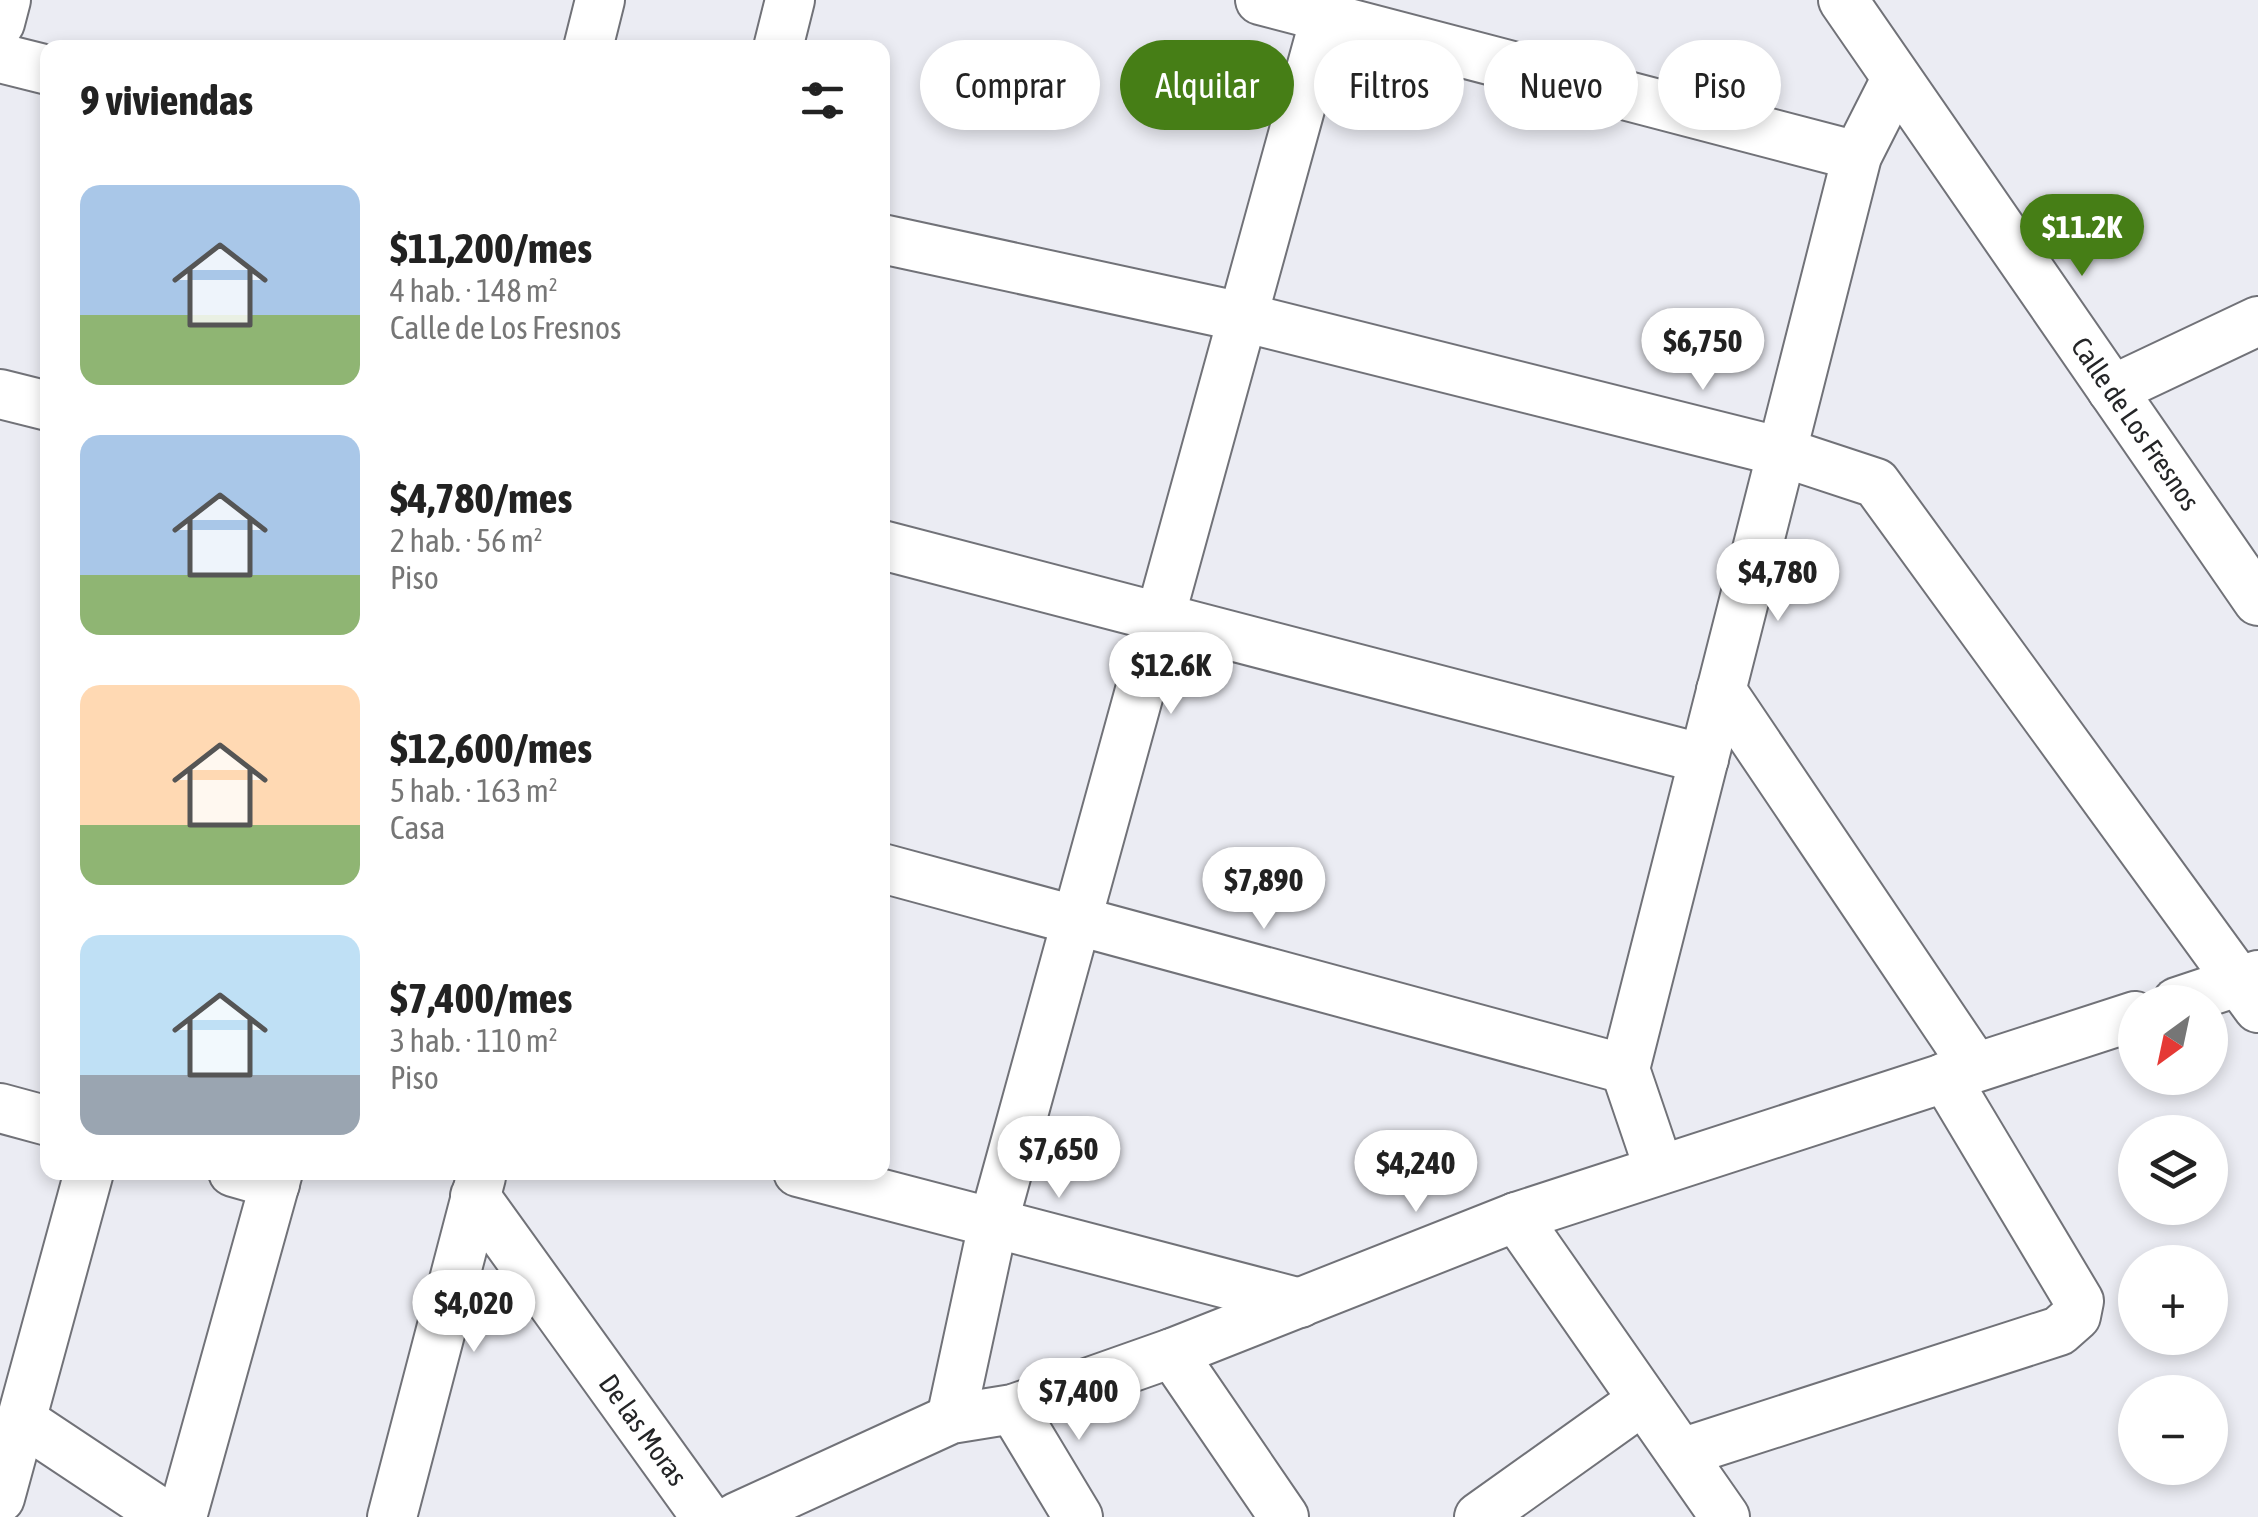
<!DOCTYPE html>
<html lang="es">
<meta charset="utf-8">
<style>
body{margin:0;font-family:"Asap Condensed",sans-serif;background:#f6f6f6;color:#222;height:100vh;display:flex;flex-direction:column;font-size:38px;white-space:nowrap}
*{box-sizing:border-box;margin:0}
p{font-size:32px;color:#767676}
.icon{flex:none;width:55px;height:55px;fill:none;stroke:currentColor;stroke-width:2;stroke-linecap:round;stroke-linejoin:round}
.map{position:relative;flex:1;overflow:hidden}
.drawer{position:absolute;left:40px;top:40px;width:850px;height:1140px;display:flex;flex-direction:column;background:#fff;border-radius:20px;box-shadow:0 5px 15px #0003}
.drawer>*{flex:none}
.hud{position:absolute;left:920px;top:40px;width:950px;height:90px;display:flex;gap:20px}
.needle{width:65px;rotate:213deg}
.controls{position:absolute;left:2118px;top:985px;display:grid;gap:20px}
.controls a{display:grid;place-items:center;width:110px;height:110px;border-radius:50%;background:#fff;box-shadow:0 5px 15px #0003;font-size:50px}
.price{position:absolute;translate:-50% -85px;padding:0 22px;border-radius:35px;background:#fff;color:#222;font-size:32px;line-height:65px;filter:drop-shadow(0 2px 5px #0008)}
.price::after{content:'';position:absolute;left:50%;top:60px;width:30px;height:22px;margin-left:-15px;background:inherit;clip-path:polygon(0 0,100% 0,50% 100%)}
.price.on{background:#467e16;color:#fff}
ul{padding:0;list-style:none}
li{display:flex;align-items:center;gap:30px;height:250px;padding:0 40px}
li span{display:grid;place-items:center;flex:none;width:280px;height:200px;border-radius:20px;color:#555}
li>.icon{margin-inline-start:auto}
span .icon{width:120px;height:120px;fill:#fffc;stroke-width:1}
li b{font-size:42px}
h2{display:flex;justify-content:space-between;align-items:center;height:120px;padding:0 40px;font-size:42px}
.tag{padding:0 35px;border-radius:45px;background:#fff;box-shadow:0 5px 15px #0003;font-size:35px;line-height:90px}
.tag.on{background:#467e16;color:#fff}
.map>svg:first-child{display:block}
</style>
<div class="map">
<svg width="2258" height="1517" viewBox="0 0 2258 1517">
<rect width="100%" height="100%" fill="#ebecf3"/>
<g fill="none" stroke-linecap="round" stroke-linejoin="round">
<defs>
<g id="minor">
<path d="M1260,0L1857,156"/>
<path id="s1" d="M1843,0L2258,601"/>
<path d="M0,23L6,0"/>
<path d="M588,48L600,0"/>
<path d="M778,48L790,0"/>
<path d="M0,58L48,70"/>
<path d="M882,239L1242,317L1782,452L1876,483L2258,1008"/>
<path d="M2112,390L2258,321"/>
<path d="M0,394L48,406"/>
<path d="M882,545L1704,759"/>
<path d="M1721,690L1975,1067"/>
<path d="M882,868L1625,1069"/>
<path d="M2177,1002L2258,975"/>
<path d="M0,1108L48,1121"/>
<path d="M1659,1169L1625,1069L1857,156L1896,79"/>
<path d="M233,1172L275,1184"/>
<path d="M798,1172L1300,1303"/>
<path id="s2" d="M475,1196L706,1517"/>
<path d="M1516,1217L1725,1517"/>
<path d="M1172,1353L1284,1517"/>
<path d="M1013,1409L1078,1517"/>
<path d="M951,1419L993,1224L1330,0"/>
<path d="M21,1420L167,1517"/>
<path d="M1681,1453L2059,1331L2076,1316L2079,1301L1945,1077"/>
<path d="M0,1498L89,1172"/>
<path d="M182,1517L278,1172"/>
<path d="M392,1517L481,1177"/>
<path d="M737,1517L951,1419L1013,1409L1172,1353L1516,1217L2135,1016"/>
<path d="M1479,1517L1643,1400"/>
</g>
</defs>
<use href="#minor" stroke="#717278" stroke-width="52"/>
<use href="#minor" stroke="#fff" stroke-width="48"/>
</g>
<g text-anchor="middle" dominant-baseline="central" stroke-width="10" stroke-linejoin="round" paint-order="stroke">
<g font-size="28" fill="#242527" stroke="#ebecf3">
<text stroke="none"><textPath href="#s1" startOffset="515">Calle de Los Fresnos</textPath></text>
<text stroke="none"><textPath href="#s2" startOffset="288">De las Moras</textPath></text>
</g>
</g>
</svg>
<div class="controls">
<a><svg class="needle" viewBox="-14 -14 28 28"><path d="M0-13l5 13h-10z" fill="#e53935"/><path d="M0 13l5-13h-10z" fill="#767676"/></svg></a>
<a><svg class="icon" aria-label="layers" viewBox="0 0 24 24"><path d="M12 4l9 5-9 5-9-5zM3 14l9 5 9-5"/></svg></a>
<a>+</a>
<a>−</a>
</div>
<b class="price on" style="left:2082px;top:279px">$11.2K</b>
<b class="price" style="left:1703px;top:393px">$6,750</b>
<b class="price" style="left:1778px;top:624px">$4,780</b>
<b class="price" style="left:1171px;top:717px">$12.6K</b>
<b class="price" style="left:1264px;top:932px">$7,890</b>
<b class="price" style="left:1059px;top:1201px">$7,650</b>
<b class="price" style="left:1416px;top:1215px">$4,240</b>
<b class="price" style="left:474px;top:1355px">$4,020</b>
<b class="price" style="left:1079px;top:1443px">$7,400</b>
<div class="hud">
<a class="tag">Comprar</a>
<a class="tag on">Alquilar</a>
<a class="tag">Filtros</a>
<a class="tag">Nuevo</a>
<a class="tag">Piso</a>
</div>
<section class="drawer">
<h2>9 viviendas<svg class="icon" aria-label="filters" viewBox="0 0 24 24"><path d="M4 7h16M4 17h16"/><circle cx="9" cy="7" r="2"/><circle cx="15" cy="17" r="2"/></svg></h2>
<ul>
<li><span style="background:linear-gradient(#a9c7e8 65%,#8fb573 0)"><svg class="icon" aria-label="home" viewBox="0 0 24 24"><path d="M3 11l9-7 9 7M6 9v11h12V9"/></svg></span><div><b>$11,200/mes</b><p>4 hab. · 148 m²</p><p>Calle de Los Fresnos</p></div></li>
<li><span style="background:linear-gradient(#a9c7e8 70%,#8fb573 0)"><svg class="icon" aria-label="home" viewBox="0 0 24 24"><path d="M3 11l9-7 9 7M6 9v11h12V9"/></svg></span><div><b>$4,780/mes</b><p>2 hab. · 56 m²</p><p>Piso</p></div></li>
<li><span style="background:linear-gradient(#ffd9b3 70%,#8fb573 0)"><svg class="icon" aria-label="home" viewBox="0 0 24 24"><path d="M3 11l9-7 9 7M6 9v11h12V9"/></svg></span><div><b>$12,600/mes</b><p>5 hab. · 163 m²</p><p>Casa</p></div></li>
<li><span style="background:linear-gradient(#bfe0f5 70%,#9aa5b1 0)"><svg class="icon" aria-label="home" viewBox="0 0 24 24"><path d="M3 11l9-7 9 7M6 9v11h12V9"/></svg></span><div><b>$7,400/mes</b><p>3 hab. · 110 m²</p><p>Piso</p></div></li>
</ul>
</section>
</div>
